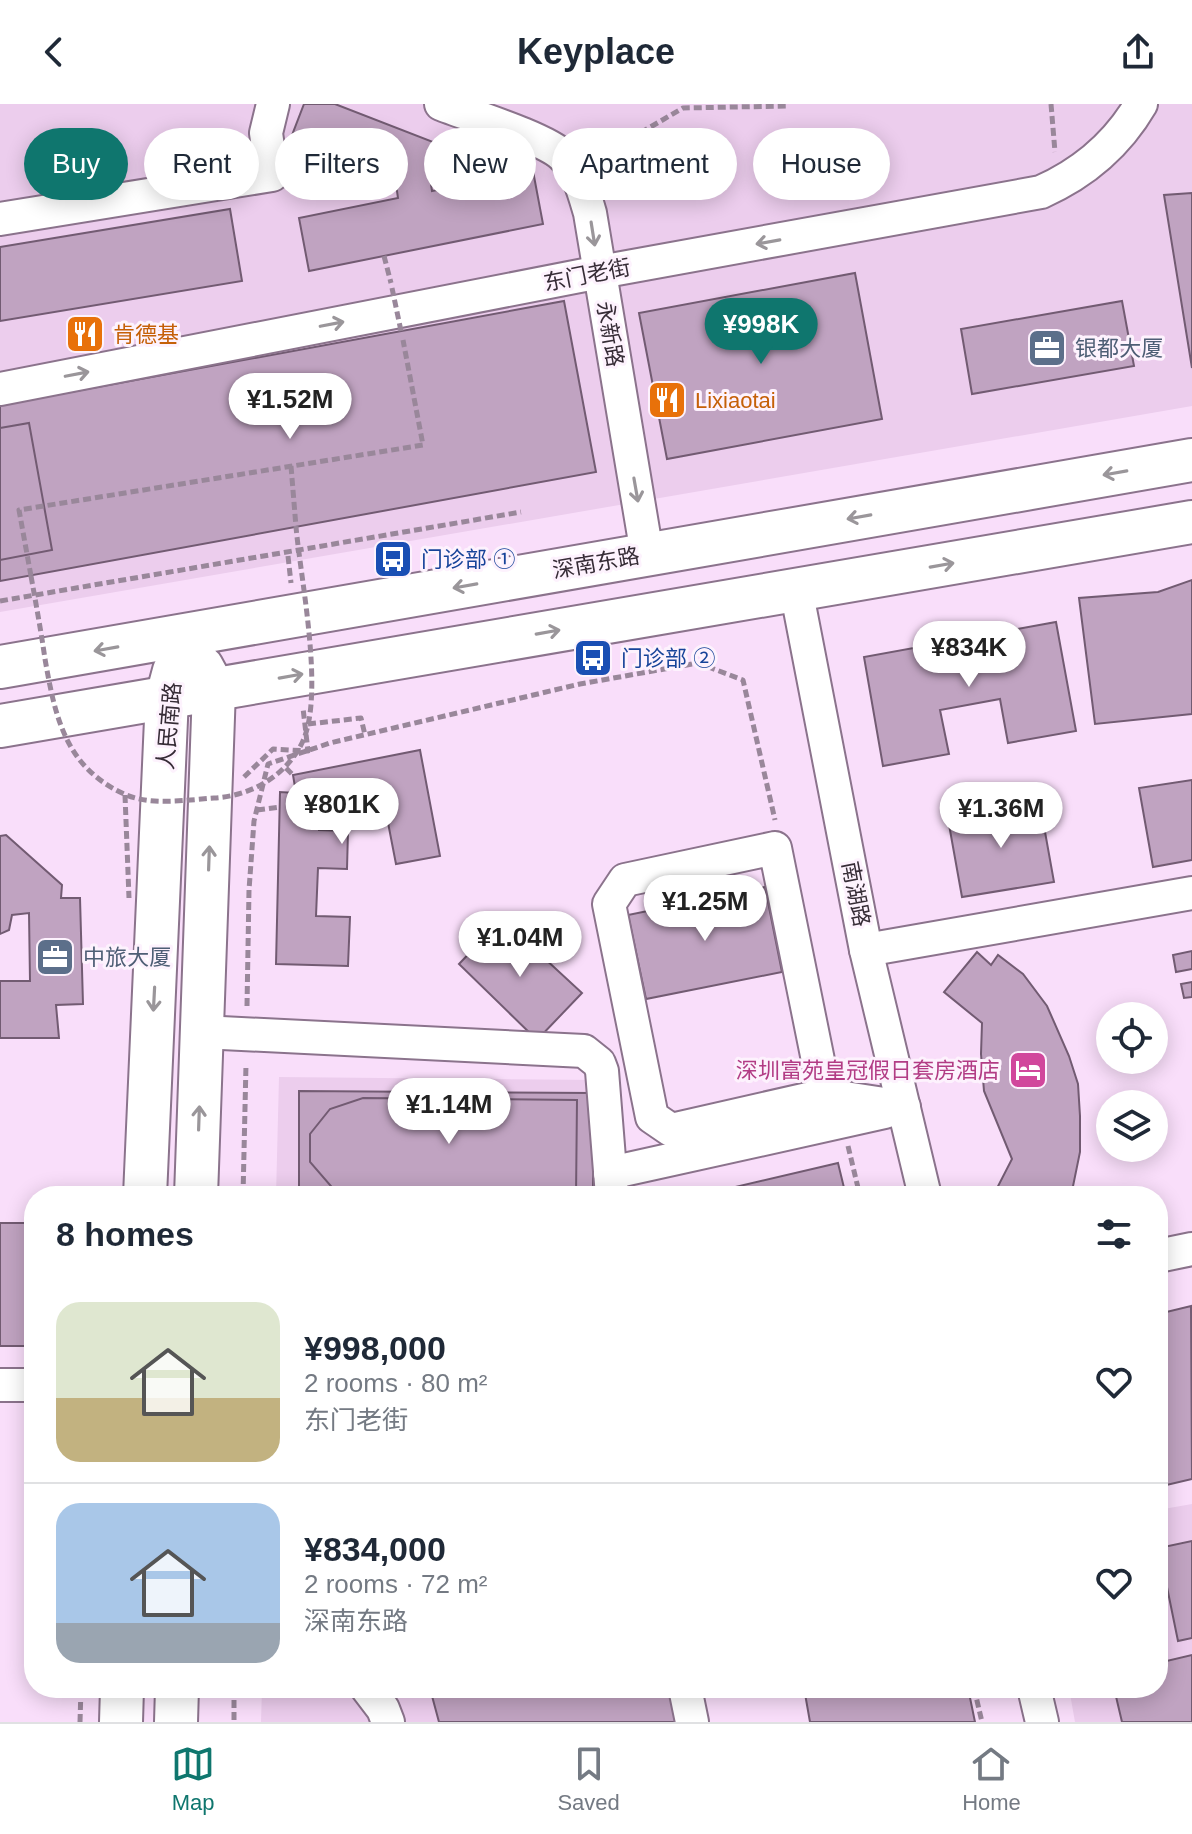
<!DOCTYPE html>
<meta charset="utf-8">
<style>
body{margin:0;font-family:Helvetica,"Noto Sans SC",sans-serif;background:#f2f2f3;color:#1f2937;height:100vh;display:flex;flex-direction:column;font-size:30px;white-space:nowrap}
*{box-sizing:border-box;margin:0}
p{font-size:26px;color:#747a83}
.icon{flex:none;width:44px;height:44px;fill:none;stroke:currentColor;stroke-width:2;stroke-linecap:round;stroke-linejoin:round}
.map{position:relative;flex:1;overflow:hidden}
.drawer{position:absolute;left:24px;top:1082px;width:1144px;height:512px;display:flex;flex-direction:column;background:#fff;border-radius:32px;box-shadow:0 4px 20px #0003}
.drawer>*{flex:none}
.top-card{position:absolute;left:24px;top:24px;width:1144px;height:72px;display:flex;gap:16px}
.fabs{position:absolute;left:1096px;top:898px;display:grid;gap:16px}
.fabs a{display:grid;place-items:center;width:72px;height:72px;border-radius:50%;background:#fff;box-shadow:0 4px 20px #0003;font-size:40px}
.price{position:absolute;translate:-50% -68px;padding:0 18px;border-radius:28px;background:#fff;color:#222;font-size:26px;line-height:52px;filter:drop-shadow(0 2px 4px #0008)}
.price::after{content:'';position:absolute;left:50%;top:48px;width:24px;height:18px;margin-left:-12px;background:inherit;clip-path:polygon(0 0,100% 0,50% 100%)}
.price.selected{background:#0f766e;color:#fff}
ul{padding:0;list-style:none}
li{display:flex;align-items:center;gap:24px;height:200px;padding:0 32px}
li+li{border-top:2px solid #e0e1e3}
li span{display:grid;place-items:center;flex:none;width:224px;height:160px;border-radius:24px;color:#555}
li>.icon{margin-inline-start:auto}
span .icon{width:96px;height:96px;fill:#fffc;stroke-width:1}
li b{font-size:34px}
h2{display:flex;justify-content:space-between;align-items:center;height:96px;padding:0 32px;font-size:34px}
.tag{padding:0 28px;border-radius:36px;background:#fff;box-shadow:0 4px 20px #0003;font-size:28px;line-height:72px}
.tag.selected{background:#0f766e;color:#fff}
header{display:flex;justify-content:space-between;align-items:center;height:104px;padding:0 32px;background:#fff;font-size:36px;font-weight:700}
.tab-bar{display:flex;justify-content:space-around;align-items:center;height:112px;border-top:2px solid #e0e1e3;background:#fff;font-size:22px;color:#747a83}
.tab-bar a{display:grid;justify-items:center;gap:4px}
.tab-bar .selected{color:#0f766e}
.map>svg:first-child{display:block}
</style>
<header><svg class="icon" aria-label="back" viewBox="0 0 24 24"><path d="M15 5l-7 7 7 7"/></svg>Keyplace<svg class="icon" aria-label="share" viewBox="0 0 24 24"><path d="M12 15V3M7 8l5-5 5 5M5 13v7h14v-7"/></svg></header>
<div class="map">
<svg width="1192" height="1618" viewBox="0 0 1192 1618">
<rect width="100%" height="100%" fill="#f9defa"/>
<g fill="#eccded">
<path d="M0,0H1192V302L0,508Z"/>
<path d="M279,973L598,976L606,1092H276Z"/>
<path d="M1192,1400V1618H1075L1069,1584H1158V1406Z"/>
<path d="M262,1584H676L683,1618H261Z"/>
</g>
<g fill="#c0a3c1" stroke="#725b72" stroke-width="2">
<path d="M304,0H335L446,43L436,69L429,67L432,87L533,67L543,120L309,167L299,114L398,94L396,80L289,39Z"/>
<path d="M1192,89V264L1164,91Z"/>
<path d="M230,105L242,177L0,217V143Z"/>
<path d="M855,169L882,315L667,355L639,209Z"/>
<path d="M564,197L596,368L0,477V301Z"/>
<path d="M1122,197L1134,262L972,290L961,225Z"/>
<path d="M29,319L52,446L0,456V324Z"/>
<path d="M1192,476V610L1095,620L1079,494L1158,488Z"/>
<path d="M1056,518L1076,627L1008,639L1000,595L940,606L949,650L883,662L864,553Z"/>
<path d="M420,646L440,752L396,760L384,698L319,711V726L348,727L347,765L318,764L316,812L350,813L348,862L276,860L280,688L296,689L293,671Z"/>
<path d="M1192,676V756L1153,763L1139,684Z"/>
<path d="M1040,700L1054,778L962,793L948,715Z"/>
<path d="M6,731L62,781L61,794H80L83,900L56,901L59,934H0V877H30L29,809L12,811L9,826L0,830V732Z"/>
<path d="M765,783L782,868L646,895L628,811Z"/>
<path d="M502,815L582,889L537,936L459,860Z"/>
<path d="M1192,847V865L1176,868L1173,851Z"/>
<path d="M977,848L991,861L998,851L1023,870L1047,902L1069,952L1078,980L1080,1012V1048L1071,1092H993L1012,1055L984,987L981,950L982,919L944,888Z"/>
<path d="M1192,878V893L1184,894L1181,880Z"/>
<path d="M299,987L593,989V1092H299Z"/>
<path d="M363,994L577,996L576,1092H515V1089L336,1088L310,1058V1030L330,1005Z"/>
<path d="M838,1059L846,1092H697Z"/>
<rect x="0" y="1119" width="34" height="123"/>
<path d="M1191,1202L1192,1375L1158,1383V1210Z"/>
<path d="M1192,1437V1534L1178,1537L1159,1444Z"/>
<path d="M1192,1551V1618H1122L1114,1584H1158V1559Z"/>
<path d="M427,1584H670L677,1618H439L432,1592Z"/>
<path d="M804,1584H968L975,1618H810Z"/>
</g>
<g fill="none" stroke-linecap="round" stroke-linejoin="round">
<defs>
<g id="minor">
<path d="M441,0C469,11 545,34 563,52C579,67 584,89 590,109L647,450"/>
<path d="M0,115L272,71L266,29L273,0"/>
<path d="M0,285L600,168L1041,88C1084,69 1117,41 1141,0"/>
<path d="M796,485L866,846L925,1092"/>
<path d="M866,846L1192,789"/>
<path d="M202,928L584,947L599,959L602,967L612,1092"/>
<path d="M825,991L775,744L625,776L609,800L652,1013L671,1026L825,991L904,1003"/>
<path d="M610,1069L885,1008"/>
<path d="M1158,1152L1192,1145"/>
<path d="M0,1281H34"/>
<path d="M367,1584L383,1605L388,1618"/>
<path d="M685,1584L692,1618"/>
<path d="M1034,1584L1042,1618"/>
</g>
<g id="major">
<path d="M0,563L1192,356"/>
<path d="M0,622L1192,418"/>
<path d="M145,1092L167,593L174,567"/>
<path d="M196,1092L214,585L202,563"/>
<path d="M121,1618L122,1584"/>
<path d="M176,1618L177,1584"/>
</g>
</defs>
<use href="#minor" stroke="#8b738c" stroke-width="36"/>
<use href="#major" stroke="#8b738c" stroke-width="46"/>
<g stroke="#99879a" stroke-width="5" stroke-dasharray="8 4" stroke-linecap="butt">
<path d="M1051,0L1055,48"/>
<path d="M599,53L683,4L787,2L788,0"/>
<path d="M384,152L391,179"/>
<path d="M291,362L296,423"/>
<path d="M288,452L291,479"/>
<path d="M31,472L19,406L423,341L403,236"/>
<path d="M0,497L521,408"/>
<path d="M308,620L361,614L365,631"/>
<path d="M286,664L293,671"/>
<path d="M244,673L273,645L308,647L303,604"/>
<path d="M317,698L368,689"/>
<path d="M257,706L280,703"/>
<path d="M247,902L249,786L254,717L268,660L330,639L580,580L698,559L743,576L775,716"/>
<path d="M848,1042L860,1092"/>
<path d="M243,1092L246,960"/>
<path d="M234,1584V1618"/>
<path d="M974,1584L982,1618"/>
<path d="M80,1618L81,1584"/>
</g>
<use href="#minor" stroke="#fff" stroke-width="32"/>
<use href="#major" stroke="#fff" stroke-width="42"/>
<g stroke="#99879a" stroke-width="5" stroke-dasharray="8 4" stroke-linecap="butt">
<path d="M392,184L401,227"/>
<path d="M31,472C36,500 41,527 45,555C55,612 65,663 124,690C150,702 186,696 214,694C250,692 285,673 302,639C325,592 301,478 296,423"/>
<path d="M125,691L129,794"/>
</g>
</g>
<defs><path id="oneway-shaft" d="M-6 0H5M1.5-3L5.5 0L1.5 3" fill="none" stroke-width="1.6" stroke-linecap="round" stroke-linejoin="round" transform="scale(2)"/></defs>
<g stroke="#9a969a">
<use href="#oneway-shaft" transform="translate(593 130) rotate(81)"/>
<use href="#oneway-shaft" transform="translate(768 138) rotate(170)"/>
<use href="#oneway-shaft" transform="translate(332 220) rotate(-11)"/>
<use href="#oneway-shaft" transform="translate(77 270) rotate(-11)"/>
<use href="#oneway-shaft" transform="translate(1115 369) rotate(170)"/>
<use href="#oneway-shaft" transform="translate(636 386) rotate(80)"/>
<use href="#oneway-shaft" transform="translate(859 413) rotate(170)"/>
<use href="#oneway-shaft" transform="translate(942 461) rotate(-10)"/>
<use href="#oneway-shaft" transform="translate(465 482) rotate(170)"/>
<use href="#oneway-shaft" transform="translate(548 528) rotate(-10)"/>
<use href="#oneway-shaft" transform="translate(106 545) rotate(170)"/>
<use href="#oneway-shaft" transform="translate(291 572) rotate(-10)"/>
<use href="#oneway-shaft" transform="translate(209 754) rotate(-88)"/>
<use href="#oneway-shaft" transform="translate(154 895) rotate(93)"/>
<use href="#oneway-shaft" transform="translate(199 1014) rotate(-88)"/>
</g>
<defs>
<symbol id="restaurant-square" viewBox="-11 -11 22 22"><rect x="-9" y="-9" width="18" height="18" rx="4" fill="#e8710a" stroke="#fdf2fd"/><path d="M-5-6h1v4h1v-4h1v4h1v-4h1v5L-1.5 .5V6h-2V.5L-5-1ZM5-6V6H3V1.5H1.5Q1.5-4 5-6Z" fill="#fff"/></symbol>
<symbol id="office-square" viewBox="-11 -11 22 22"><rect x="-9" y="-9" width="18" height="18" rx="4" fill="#5c6f8a" stroke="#fdf2fd"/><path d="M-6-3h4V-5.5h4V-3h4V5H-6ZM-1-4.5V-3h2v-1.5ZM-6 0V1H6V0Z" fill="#fff"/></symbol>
<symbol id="bus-square" viewBox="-11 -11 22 22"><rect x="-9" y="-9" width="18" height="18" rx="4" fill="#1a4fb4" stroke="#fdf2fd"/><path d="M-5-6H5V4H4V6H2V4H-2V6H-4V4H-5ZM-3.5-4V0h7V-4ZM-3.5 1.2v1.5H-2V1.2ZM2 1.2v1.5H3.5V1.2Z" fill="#fff"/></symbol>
<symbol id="hotel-square" viewBox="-11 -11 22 22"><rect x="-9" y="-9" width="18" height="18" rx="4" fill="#d1479c" stroke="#fdf2fd"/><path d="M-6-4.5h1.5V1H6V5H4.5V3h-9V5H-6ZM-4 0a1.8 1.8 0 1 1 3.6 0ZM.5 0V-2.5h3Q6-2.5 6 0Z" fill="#fff"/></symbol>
</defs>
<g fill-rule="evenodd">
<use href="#restaurant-square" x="63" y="208" width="44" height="44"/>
<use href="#office-square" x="1025" y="222" width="44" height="44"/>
<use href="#restaurant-square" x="645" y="274" width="44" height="44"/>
<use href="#bus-square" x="371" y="433" width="44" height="44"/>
<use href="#bus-square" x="571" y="532" width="44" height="44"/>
<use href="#office-square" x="33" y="831" width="44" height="44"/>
<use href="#hotel-square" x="1006" y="944" width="44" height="44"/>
</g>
<g text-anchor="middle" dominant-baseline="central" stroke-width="6" stroke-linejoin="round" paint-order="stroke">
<g font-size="22" fill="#362c36" stroke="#fdf2fd">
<text transform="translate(587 171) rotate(-11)">东门老街</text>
<text transform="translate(610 230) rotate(80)">永新路</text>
<text transform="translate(596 459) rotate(-10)">深南东路</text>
<text transform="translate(169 622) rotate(-85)">人民南路</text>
<text transform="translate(856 790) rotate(79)">南湖路</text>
</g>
<g font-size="22" fill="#c56008" stroke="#fdf2fd" text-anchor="start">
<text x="113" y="230">肯德基</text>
<text x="695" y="296">Lixiaotai</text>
</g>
<g font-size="22" fill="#4e5e75" stroke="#fdf2fd" text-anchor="start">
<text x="1075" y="244">银都大厦</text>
<text x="83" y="853">中旅大厦</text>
</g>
<g font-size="22" fill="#164399" stroke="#fdf2fd" text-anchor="start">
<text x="421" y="455">门诊部 ①</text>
<text x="621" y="554">门诊部 ②</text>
</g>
<g font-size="22" fill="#b23c85" stroke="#fdf2fd" text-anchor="end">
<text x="1000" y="966">深圳富苑皇冠假日套房酒店</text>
</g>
</g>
</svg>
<div class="fabs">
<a><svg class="icon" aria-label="locate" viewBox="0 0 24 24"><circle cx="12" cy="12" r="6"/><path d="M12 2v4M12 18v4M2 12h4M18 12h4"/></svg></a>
<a><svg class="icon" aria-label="layers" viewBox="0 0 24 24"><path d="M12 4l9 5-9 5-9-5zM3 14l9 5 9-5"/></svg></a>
</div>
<b class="price selected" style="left:761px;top:262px">¥998K</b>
<b class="price" style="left:290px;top:337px">¥1.52M</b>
<b class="price" style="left:969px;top:585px">¥834K</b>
<b class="price" style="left:342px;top:742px">¥801K</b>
<b class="price" style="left:1001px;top:746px">¥1.36M</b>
<b class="price" style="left:705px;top:839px">¥1.25M</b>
<b class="price" style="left:520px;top:875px">¥1.04M</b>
<b class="price" style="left:449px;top:1042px">¥1.14M</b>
<div class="top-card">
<a class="tag selected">Buy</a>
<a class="tag">Rent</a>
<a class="tag">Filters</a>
<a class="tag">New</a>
<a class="tag">Apartment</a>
<a class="tag">House</a>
</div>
<section class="drawer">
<h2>8 homes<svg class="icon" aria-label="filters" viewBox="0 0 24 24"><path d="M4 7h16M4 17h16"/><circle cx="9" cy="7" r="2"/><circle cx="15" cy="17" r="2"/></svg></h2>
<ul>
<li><span style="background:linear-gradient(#dfe7d0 60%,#c2b280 0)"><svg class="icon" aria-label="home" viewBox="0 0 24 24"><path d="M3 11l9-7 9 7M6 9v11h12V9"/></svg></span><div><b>¥998,000</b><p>2 rooms · 80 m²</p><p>东门老街</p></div><svg class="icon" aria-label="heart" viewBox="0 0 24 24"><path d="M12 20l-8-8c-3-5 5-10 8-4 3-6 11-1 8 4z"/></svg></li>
<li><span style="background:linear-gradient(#a9c7e8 75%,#9aa5b1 0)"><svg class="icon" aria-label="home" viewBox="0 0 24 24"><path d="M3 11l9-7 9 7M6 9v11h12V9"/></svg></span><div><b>¥834,000</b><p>2 rooms · 72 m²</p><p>深南东路</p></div><svg class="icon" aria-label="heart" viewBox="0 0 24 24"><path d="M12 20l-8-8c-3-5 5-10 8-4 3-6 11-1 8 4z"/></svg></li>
</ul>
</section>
</div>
<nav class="tab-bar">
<a class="selected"><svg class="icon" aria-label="map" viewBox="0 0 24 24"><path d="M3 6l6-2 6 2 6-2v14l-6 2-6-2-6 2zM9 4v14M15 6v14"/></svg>Map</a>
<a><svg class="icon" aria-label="saved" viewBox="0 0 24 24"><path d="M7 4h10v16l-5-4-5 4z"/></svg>Saved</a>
<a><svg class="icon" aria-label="home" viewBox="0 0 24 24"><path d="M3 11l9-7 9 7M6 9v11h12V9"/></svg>Home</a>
</nav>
